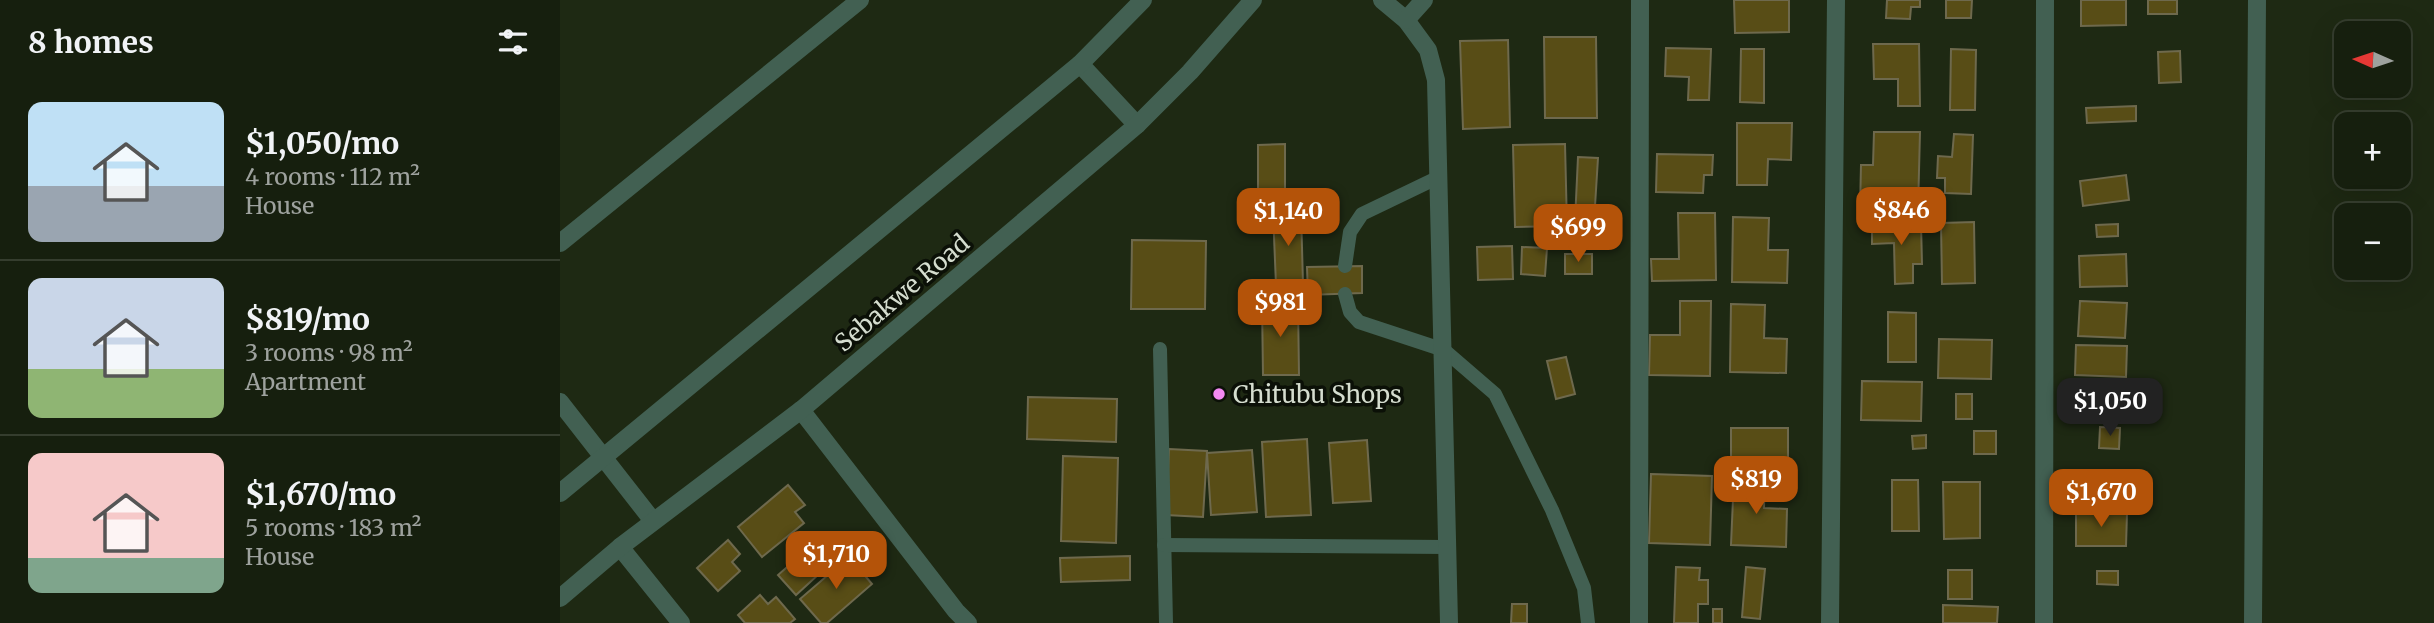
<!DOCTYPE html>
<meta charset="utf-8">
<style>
body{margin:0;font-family:Merriweather,serif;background:#1f2717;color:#f1f3f6;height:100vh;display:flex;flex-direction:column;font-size:26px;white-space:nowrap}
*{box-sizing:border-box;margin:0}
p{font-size:23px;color:#9ea29e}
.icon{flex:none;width:38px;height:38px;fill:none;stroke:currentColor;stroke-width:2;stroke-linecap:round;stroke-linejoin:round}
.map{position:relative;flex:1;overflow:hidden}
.sheet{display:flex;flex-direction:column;background:#161f0e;width:560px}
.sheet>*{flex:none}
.needle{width:46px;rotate:273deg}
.controls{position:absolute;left:1774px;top:21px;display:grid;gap:14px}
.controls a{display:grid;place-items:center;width:77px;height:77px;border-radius:14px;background:#161f0e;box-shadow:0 7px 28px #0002,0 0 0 2px #353d2e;font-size:35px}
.price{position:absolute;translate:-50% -60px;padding:0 16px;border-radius:14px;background:#b45309;color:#fff;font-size:23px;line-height:46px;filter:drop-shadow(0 2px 4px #0008)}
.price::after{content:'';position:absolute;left:50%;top:42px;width:21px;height:16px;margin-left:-10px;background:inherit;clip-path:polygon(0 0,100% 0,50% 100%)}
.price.on{background:#222;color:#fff}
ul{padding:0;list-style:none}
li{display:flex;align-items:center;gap:21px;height:175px;padding:0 28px}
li+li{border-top:2px solid #353d2e}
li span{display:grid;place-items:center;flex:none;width:196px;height:140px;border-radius:14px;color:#555}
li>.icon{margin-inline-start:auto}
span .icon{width:84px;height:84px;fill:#fffc;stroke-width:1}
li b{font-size:30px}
h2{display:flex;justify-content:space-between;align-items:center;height:84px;padding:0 28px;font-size:30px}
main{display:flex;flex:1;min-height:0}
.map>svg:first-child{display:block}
</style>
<main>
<section class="sheet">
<h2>8 homes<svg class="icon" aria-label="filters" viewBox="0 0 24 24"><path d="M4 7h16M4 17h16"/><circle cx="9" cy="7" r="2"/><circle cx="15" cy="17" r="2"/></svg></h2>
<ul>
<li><span style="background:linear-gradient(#bfe0f5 60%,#9aa5b1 0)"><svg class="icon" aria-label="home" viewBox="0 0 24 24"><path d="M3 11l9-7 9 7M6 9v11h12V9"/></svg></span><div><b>$1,050/mo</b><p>4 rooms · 112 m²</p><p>House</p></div></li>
<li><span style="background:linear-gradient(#c9d6e8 65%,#8fb573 0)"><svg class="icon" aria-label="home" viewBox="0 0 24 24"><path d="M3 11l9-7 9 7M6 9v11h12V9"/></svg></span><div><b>$819/mo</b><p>3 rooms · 98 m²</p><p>Apartment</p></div></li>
<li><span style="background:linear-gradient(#f6c9c9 75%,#7fa58c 0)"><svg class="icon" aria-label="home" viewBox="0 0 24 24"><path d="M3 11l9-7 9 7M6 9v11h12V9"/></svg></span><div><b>$1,670/mo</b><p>5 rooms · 183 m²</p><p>House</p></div></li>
</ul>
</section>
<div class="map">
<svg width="1874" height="623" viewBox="0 0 1874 623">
<rect width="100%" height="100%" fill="#1e2913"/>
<g fill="#584d16" stroke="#6e694d" stroke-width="2">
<path d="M1174,0H1229V32L1175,33Z"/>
<path d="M1327,0H1360V7H1351L1350,19L1326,18Z"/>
<path d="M1386,0H1412L1411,18H1386Z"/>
<path d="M1521,0H1566V25L1521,26Z"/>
<rect x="1588" y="0" width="29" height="14"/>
<path d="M984,37H1036L1037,118H985Z"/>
<path d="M948,40L950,127L903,129L900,41Z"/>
<path d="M1313,44H1359L1360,106H1338V79H1314Z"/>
<path d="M1106,48L1151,49L1149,100H1128L1129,77L1105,76Z"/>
<path d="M1181,49H1204V103L1180,102Z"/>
<path d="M1391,49L1416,50L1415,110H1390Z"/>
<path d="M1620,51L1621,82L1599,83L1598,52Z"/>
<path d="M1576,106V121L1527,123L1526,108Z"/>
<path d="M1177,123H1232L1231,160L1208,159L1207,185H1177Z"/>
<path d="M1314,132H1360L1358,210L1300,209L1301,165H1313Z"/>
<path d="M1394,134L1413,135L1411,194L1385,193V178H1377L1378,156L1392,157Z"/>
<path d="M725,144V202H698V145Z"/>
<path d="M1005,144L1007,226L955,227L953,145Z"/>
<path d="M1097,154L1153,155L1152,175H1144L1143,193L1096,192Z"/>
<path d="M1018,157L1038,158L1034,222L1015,221Z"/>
<path d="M1566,175L1569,200L1523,206L1520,181Z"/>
<path d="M741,211L743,284L716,285L713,212Z"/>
<path d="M1118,213H1155L1156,280L1092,281L1091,259H1119Z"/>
<path d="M1173,217L1209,218L1208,250H1228L1227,283L1172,282Z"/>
<path d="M1414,222L1415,283L1382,284L1381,223Z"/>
<path d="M1361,223L1362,264H1353V283L1335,284L1334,243L1312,244V224Z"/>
<path d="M1558,224V236L1537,237L1536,225Z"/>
<path d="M572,240L646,241L645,309H571Z"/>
<path d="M952,246L953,279L918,280L917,247Z"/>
<path d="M962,247L987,248L985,276L961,274Z"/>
<rect x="1005" y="254" width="27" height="20"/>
<path d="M1566,254L1567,286L1520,287L1519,256Z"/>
<path d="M802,266V293L748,295L747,267Z"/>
<path d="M1120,301H1151L1150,376L1089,375L1090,335H1120Z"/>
<path d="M1520,301L1567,303L1565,338L1518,336Z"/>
<path d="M702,303H738L739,375H703Z"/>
<path d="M1171,304L1205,305L1204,338L1227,339L1226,373L1170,372Z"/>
<path d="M1328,312L1356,313V362H1328Z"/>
<path d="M1379,339L1432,340L1431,379L1378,378Z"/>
<path d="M1516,345L1567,346L1566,377L1515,375Z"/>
<path d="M1006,357L1015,394L996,399L987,361Z"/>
<path d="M1302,381L1362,382L1361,421L1301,420Z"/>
<rect x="1396" y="394" width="16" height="25"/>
<path d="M1520,395L1565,397L1564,413L1519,410Z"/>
<path d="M468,397L557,399L556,442L467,439Z"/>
<path d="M1540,427L1560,428L1559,449L1539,448Z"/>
<path d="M1171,428H1228V459L1171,460Z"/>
<rect x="1414" y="431" width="22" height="23"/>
<path d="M1366,435V448L1353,449L1352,436Z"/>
<path d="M747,439L751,515L706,517L702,442Z"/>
<path d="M807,440L811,501L773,503L769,443Z"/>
<path d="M609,449L647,451L643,517L606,515Z"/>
<path d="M692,450L697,512L651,515L647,453Z"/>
<path d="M503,456L558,458L556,543L501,541Z"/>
<path d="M1516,472L1568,473V504L1515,503Z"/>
<path d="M1091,474L1152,476L1150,545L1089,543Z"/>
<path d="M1174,476L1205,477L1204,508L1227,509L1226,547L1171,545Z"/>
<path d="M1332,480H1358L1359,531H1332Z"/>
<path d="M1383,482H1420V538L1384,539Z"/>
<path d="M228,485L245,505L235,512L244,523L202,557L178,527Z"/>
<path d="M1516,513H1567L1566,546H1516Z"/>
<path d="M168,540L180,554L172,562L180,571L158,591L137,568Z"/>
<path d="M241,555L259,574L236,595L218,575Z"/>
<path d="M570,556V580L501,582L500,558Z"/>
<path d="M289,557L312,584L267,623H261L240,599Z"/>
<path d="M1116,567L1140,568L1139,580H1148V604H1138V623H1114Z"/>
<path d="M1186,567L1205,569L1200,619L1182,617Z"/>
<rect x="1388" y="570" width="24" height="29"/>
<path d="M1537,571H1558V585L1537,584Z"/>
<path d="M200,595L208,604L216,597L235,619L230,623H185L178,615Z"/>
<path d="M952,604H967V623H951Z"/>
<path d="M1383,605L1438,607L1437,623H1383Z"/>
<rect x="1153" y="609" width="9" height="14"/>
</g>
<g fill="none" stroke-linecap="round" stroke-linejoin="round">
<g stroke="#426052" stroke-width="14">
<path d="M785,266L790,232L802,214L879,177"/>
<path d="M785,294L790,312L799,322L884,350L935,394L992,510L1024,588L1028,623"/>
<path d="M600,349L606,623"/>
<path d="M604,545L888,547"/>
</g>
<g stroke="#426052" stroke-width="18">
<path d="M822,0L846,20L868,50L876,80L889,623"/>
<path d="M846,20L864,0"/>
<path d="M520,64L577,125"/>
<path d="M0,243L300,0"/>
<path d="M0,402L93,521"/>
<path d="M241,410L396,611L408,623"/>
<path d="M0,493L520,64L583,0"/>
<path d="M60,547L121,623"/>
<path d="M1079,623L1080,0"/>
<path d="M1270,623L1276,0"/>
<path d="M1484,623L1485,0"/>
<path d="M1693,623L1697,0"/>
</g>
<path stroke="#426052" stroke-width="18" d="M0,598L60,547L241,410L577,125L630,72L693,0"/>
</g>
<circle fill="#f389f1" stroke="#0b1007" stroke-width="2.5" cx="659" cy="394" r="7"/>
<g text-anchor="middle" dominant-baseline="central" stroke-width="7" stroke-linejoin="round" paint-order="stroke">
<g font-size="24" fill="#d5ddcf" stroke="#0b1007">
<text transform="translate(342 293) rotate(-40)">Sebakwe Road</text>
</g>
<g font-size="24" fill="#d5ddcf" stroke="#0b1007" text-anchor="start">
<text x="673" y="394">Chitubu Shops</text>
</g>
</g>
</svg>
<div class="controls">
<a><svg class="needle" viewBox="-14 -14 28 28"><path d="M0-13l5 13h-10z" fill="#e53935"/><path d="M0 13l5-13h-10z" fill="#9ea29e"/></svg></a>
<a>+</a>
<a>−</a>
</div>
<b class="price" style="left:1341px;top:247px">$846</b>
<b class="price" style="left:728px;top:248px">$1,140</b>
<b class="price" style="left:1018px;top:264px">$699</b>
<b class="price" style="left:720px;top:339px">$981</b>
<b class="price on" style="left:1550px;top:438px">$1,050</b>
<b class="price" style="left:1196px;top:516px">$819</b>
<b class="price" style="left:1541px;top:529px">$1,670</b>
<b class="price" style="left:276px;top:591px">$1,710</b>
</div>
</main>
